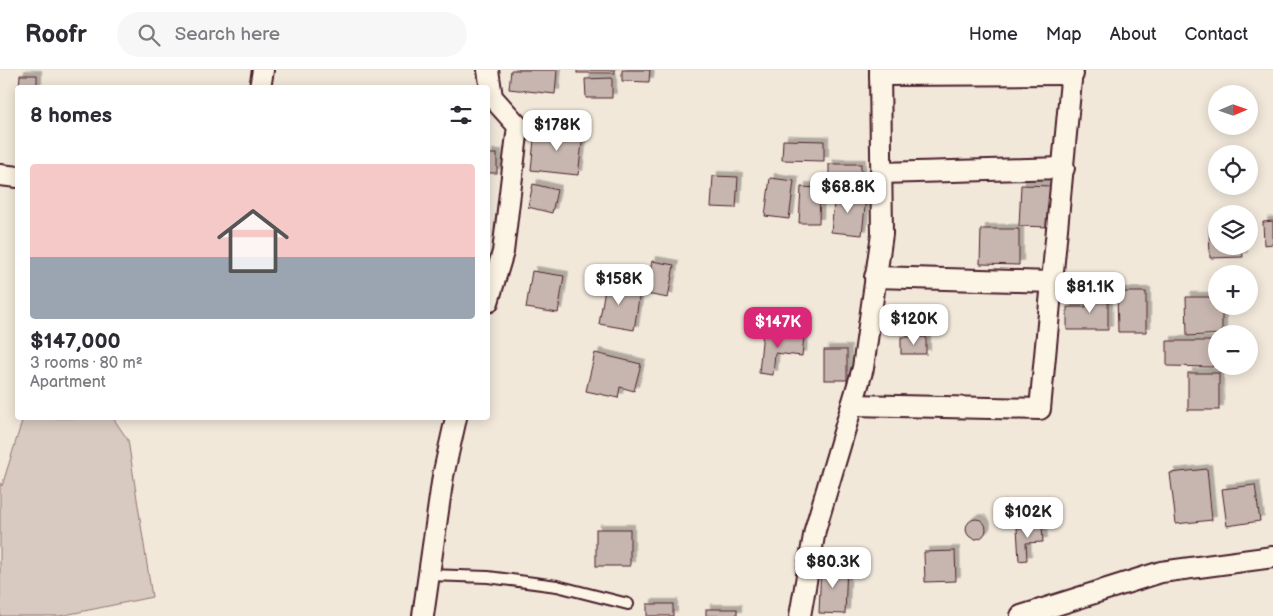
<!DOCTYPE html>
<meta charset="utf-8">
<style>
body{margin:0;font-family:"Balsamiq Sans",sans-serif;background:#f7f7f7;color:#2b2b33;height:100vh;display:flex;flex-direction:column;font-size:19px;white-space:nowrap}
*{box-sizing:border-box;margin:0}
p{font-size:16px;color:#7c7c81}
.icon{flex:none;width:28px;height:28px;fill:none;stroke:currentColor;stroke-width:2;stroke-linecap:round;stroke-linejoin:round}
.map{position:relative;flex:1;overflow:hidden}
.details{position:absolute;left:15px;top:15px;width:475px;height:335px;display:flex;flex-direction:column;background:#fff;border-radius:5px;box-shadow:0 2px 12px #0003}
.details>*{flex:none}
.needle{width:32px;rotate:88deg}
.tools{position:absolute;left:1208px;top:15px;display:grid;gap:10px}
.tools a{display:grid;place-items:center;width:50px;height:50px;border-radius:50%;background:#fff;box-shadow:0 2px 12px #0003;font-size:25px}
.price{position:absolute;translate:-50% -42px;padding:0 11px;border-radius:10px;background:#fff;color:#222;font-size:16px;line-height:32px;filter:drop-shadow(0 1px 2px #0008)}
.price::after{content:'';position:absolute;left:50%;top:30px;width:15px;height:11px;margin-left:-8px;background:inherit;clip-path:polygon(0 0,100% 0,50% 100%)}
.price.selected{background:#db2777;color:#fff}
ul{padding:0;list-style:none}
li{display:grid;align-content:center;gap:10px;height:265px;padding:0 15px}
li span{display:grid;place-items:center;height:155px;border-radius:5px;color:#555}
li>.icon{margin-inline-start:auto}
span .icon{width:90px;height:90px;fill:#fffc;stroke-width:1}
li b{font-size:21px}
h2{display:flex;justify-content:space-between;align-items:center;height:60px;padding:0 15px;font-size:21px}
header{display:flex;align-items:center;gap:30px;box-sizing:border-box;height:70px;padding:0 25px;background:#fff;border-bottom:1px solid #e1e1e2}
header strong{font-size:24px}
nav{display:flex;gap:28px;margin-inline-start:auto;font-size:18px}
.search{width:350px;height:45px;background:#f7f7f7;display:flex;align-items:center;gap:12px;box-sizing:border-box;padding:0 18px;border-radius:28px;color:#7c7c81;font-size:19px}
.map>svg:first-child{display:block}
</style>
<header>
<strong>Roofr</strong>
<div class="search"><svg class="icon" aria-label="search" viewBox="0 0 24 24"><circle cx="10" cy="10" r="6"/><path d="M15 15l6 6"/></svg>Search here</div>
<nav><a>Home</a><a>Map</a><a>About</a><a>Contact</a></nav>
</header>
<div class="map">
<svg width="1273" height="546" viewBox="0 0 1273 546">
<defs>
<filter id="shadow"><feDropShadow dx="4.5" dy="-4.5" stdDeviation="0" flood-color="#0004"/></filter>
</defs>
<rect width="100%" height="100%" fill="#f1e8da"/>
<filter id="ink" filterUnits="userSpaceOnUse"><feTurbulence type="fractalNoise" baseFrequency=".02" numOctaves="2"/><feDisplacementMap in="SourceGraphic" scale="10" xChannelSelector="R" yChannelSelector="G"/><feConvolveMatrix kernelMatrix="1 2 1 2 8 2 1 2 1" color-interpolation-filters="sRGB"/></filter>
<g filter="url(#ink)">
<path fill="#d8cac0" stroke="#917476" d="M23,348H113L128,370L152,527L60,546H0V413L2,416Z"/>
<g fill="#c7b6af" stroke="#4a1f2b" filter="url(#shadow)">
<path d="M511,0H557L555,24L509,19Z"/>
<rect x="577" y="0" width="38" height="3"/>
<path d="M622,0H650L649,12L622,11Z"/>
<path d="M20,5H37V18H19Z"/>
<path d="M612,8V28H586L585,9Z"/>
<path d="M535,59L583,65L578,105L531,100Z"/>
<path d="M783,70L824,71V91L782,90Z"/>
<rect x="488" y="84" width="9" height="19"/>
<rect x="829" y="94" width="32" height="20"/>
<path d="M713,106L738,107L736,138L711,137Z"/>
<path d="M770,108L794,111L789,149L765,146Z"/>
<path d="M533,114L557,120L552,143L528,137Z"/>
<path d="M1021,115L1051,116L1050,157L1019,156Z"/>
<path d="M801,117L820,118L819,153H799Z"/>
<path d="M835,124L866,127L862,165L831,162Z"/>
<path d="M1273,151V174L1264,175L1263,152Z"/>
<path d="M1209,158H1216V176H1242L1243,187L1210,188Z"/>
<path d="M981,159H1019V195L980,194Z"/>
<path d="M652,191L674,195L668,228L646,224Z"/>
<path d="M532,201L564,206L558,243L526,238Z"/>
<path d="M607,207L621,209L620,219L640,222L634,260L599,254Z"/>
<path d="M1117,222H1146V262H1118Z"/>
<path d="M1086,223H1108V260H1067V237H1086Z"/>
<path d="M1186,227H1216V236H1222V264L1187,266Z"/>
<path d="M763,261L804,266L802,286L775,283L773,305L759,303Z"/>
<rect x="901" y="267" width="25" height="17"/>
<path d="M1167,271H1213V297L1167,296Z"/>
<rect x="824" y="280" width="23" height="30"/>
<path d="M595,283L641,294L634,321L620,317L618,328L586,321Z"/>
<rect x="1188" y="303" width="31" height="37"/>
<path d="M1207,399L1212,450L1176,454L1170,403Z"/>
<path d="M1255,415L1260,451L1227,456L1222,419Z"/>
<circle cx="976" cy="459" r="10"/>
<path d="M1042,456L1043,472L1026,473L1027,490L1019,491L1017,458Z"/>
<rect x="596" y="459" width="34" height="37"/>
<path d="M955,481L956,511L925,512L924,482Z"/>
<path d="M821,494L847,495L845,544L819,543Z"/>
<rect x="647" y="534" width="26" height="12"/>
<rect x="706" y="539" width="31" height="7"/>
</g>
<g fill="none" stroke-linecap="round" stroke-linejoin="round">
<defs>
<path id="service" d="M429,505L488,507L557,516L628,534"/>
<g id="minor">
<path d="M880,5L1073,4"/>
<path d="M260,18L263,0"/>
<path d="M881,103L1064,98"/>
<path d="M0,105L18,107"/>
<path d="M875,207L1052,212"/>
<path d="M488,232L503,182L518,56L492,27L488,0"/>
<path d="M852,335L1040,339L1072,0"/>
<path d="M423,546L443,406L456,348"/>
<path d="M800,546L815,460L863,298L882,164L880,0"/>
<path d="M1021,546L1161,502L1273,487"/>
</g>
</defs>
<use href="#service" stroke="#4a1f2b" stroke-width="14"/>
<use href="#minor" stroke="#4a1f2b" stroke-width="24"/>
<use href="#service" stroke="#fcf5e5" stroke-width="10"/>
<use href="#minor" stroke="#fcf5e5" stroke-width="20"/>
</g>
</g>
</svg>
<div class="tools">
<a><svg class="needle" viewBox="-14 -14 28 28"><path d="M0-13l5 13h-10z" fill="#e53935"/><path d="M0 13l5-13h-10z" fill="#7c7c81"/></svg></a>
<a><svg class="icon" aria-label="locate" viewBox="0 0 24 24"><circle cx="12" cy="12" r="6"/><path d="M12 2v4M12 18v4M2 12h4M18 12h4"/></svg></a>
<a><svg class="icon" aria-label="layers" viewBox="0 0 24 24"><path d="M12 4l9 5-9 5-9-5zM3 14l9 5 9-5"/></svg></a>
<a>+</a>
<a>−</a>
</div>
<b class="price" style="left:557px;top:82px">$178K</b>
<b class="price" style="left:848px;top:144px">$68.8K</b>
<b class="price" style="left:619px;top:236px">$158K</b>
<b class="price" style="left:1090px;top:244px">$81.1K</b>
<b class="price" style="left:914px;top:276px">$120K</b>
<b class="price selected" style="left:778px;top:279px">$147K</b>
<b class="price" style="left:1028px;top:469px">$102K</b>
<b class="price" style="left:833px;top:519px">$80.3K</b>
<section class="details">
<h2>8 homes<svg class="icon" aria-label="filters" viewBox="0 0 24 24"><path d="M4 7h16M4 17h16"/><circle cx="9" cy="7" r="2"/><circle cx="15" cy="17" r="2"/></svg></h2>
<ul>
<li><span style="background:linear-gradient(#f6c9c9 60%,#9aa5b1 0)"><svg class="icon" aria-label="home" viewBox="0 0 24 24"><path d="M3 11l9-7 9 7M6 9v11h12V9"/></svg></span><div><b>$147,000</b><p>3 rooms · 80 m²</p><p>Apartment</p></div></li>
</ul>
</section>
</div>
